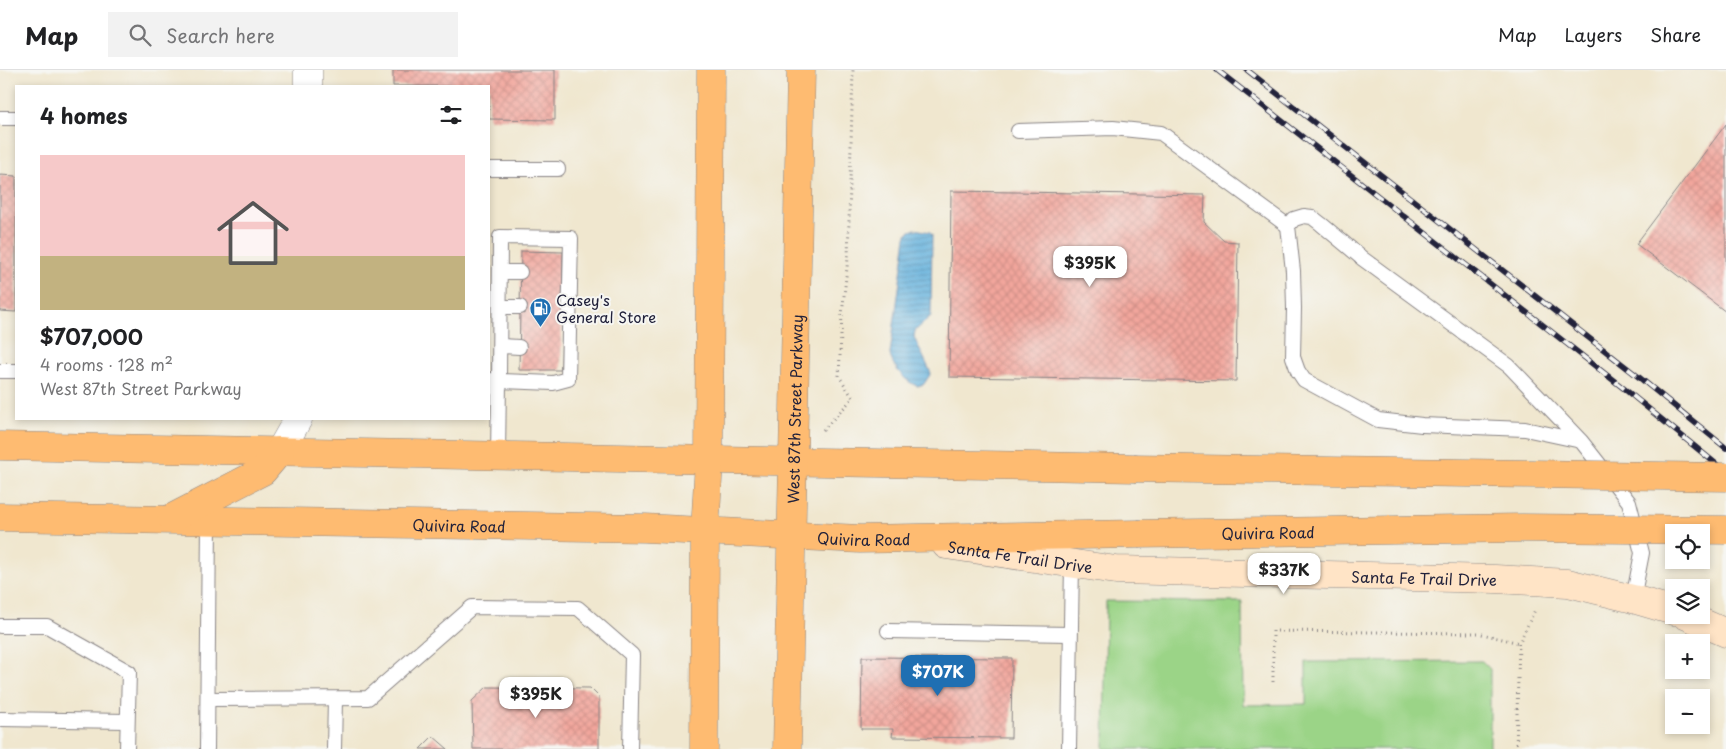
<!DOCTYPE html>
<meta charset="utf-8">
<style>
body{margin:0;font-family:"Playpen Sans",sans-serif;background:#f2f2f2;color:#202124;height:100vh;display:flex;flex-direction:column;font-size:19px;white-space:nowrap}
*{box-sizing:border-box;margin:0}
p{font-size:16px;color:#757577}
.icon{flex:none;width:28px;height:28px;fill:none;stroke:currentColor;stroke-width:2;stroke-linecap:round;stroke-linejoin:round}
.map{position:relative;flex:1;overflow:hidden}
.drawer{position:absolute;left:15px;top:15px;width:475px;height:335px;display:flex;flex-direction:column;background:#fff;border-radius:0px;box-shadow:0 2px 8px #0003}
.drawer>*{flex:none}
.buttons{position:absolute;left:1665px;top:454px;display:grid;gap:10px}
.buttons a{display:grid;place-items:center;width:45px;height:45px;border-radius:0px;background:#fff;box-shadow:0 2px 8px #0003;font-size:25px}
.price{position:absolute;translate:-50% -42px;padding:0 11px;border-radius:10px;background:#fff;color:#222;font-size:16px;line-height:32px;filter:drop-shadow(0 1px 2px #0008)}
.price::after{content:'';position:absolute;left:50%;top:30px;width:15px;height:11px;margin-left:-8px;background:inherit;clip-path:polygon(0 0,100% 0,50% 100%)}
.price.current{background:#1f6fb2;color:#fff}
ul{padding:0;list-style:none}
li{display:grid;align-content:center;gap:10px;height:265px;padding:0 25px}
li span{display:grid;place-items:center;height:155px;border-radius:0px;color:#555}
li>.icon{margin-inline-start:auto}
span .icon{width:90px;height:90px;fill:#fffc;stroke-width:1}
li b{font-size:21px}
h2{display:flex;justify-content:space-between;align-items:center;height:60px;padding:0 25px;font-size:21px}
header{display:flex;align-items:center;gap:30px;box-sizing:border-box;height:70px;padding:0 25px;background:#fff;border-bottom:1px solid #e0e0e0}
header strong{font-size:24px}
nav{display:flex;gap:28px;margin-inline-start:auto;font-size:18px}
.search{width:350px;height:45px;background:#f2f2f2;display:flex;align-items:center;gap:12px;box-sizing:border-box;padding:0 18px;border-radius:0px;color:#757577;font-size:19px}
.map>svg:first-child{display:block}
</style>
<header>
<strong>Map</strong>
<div class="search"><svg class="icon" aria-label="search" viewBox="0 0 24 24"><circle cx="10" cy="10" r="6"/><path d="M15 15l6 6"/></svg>Search here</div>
<nav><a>Map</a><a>Layers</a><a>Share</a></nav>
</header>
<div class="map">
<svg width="1726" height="679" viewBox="0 0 1726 679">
<defs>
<pattern id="water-rules" width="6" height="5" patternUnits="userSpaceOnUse" patternTransform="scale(1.25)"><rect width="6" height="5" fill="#62b0dc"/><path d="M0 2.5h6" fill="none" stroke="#508fb4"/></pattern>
<pattern id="building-cross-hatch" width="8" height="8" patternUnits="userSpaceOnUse" patternTransform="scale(1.25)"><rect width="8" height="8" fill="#f2a69c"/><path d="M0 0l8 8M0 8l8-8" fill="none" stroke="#cf8f87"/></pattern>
</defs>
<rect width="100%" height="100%" fill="#f6f6f2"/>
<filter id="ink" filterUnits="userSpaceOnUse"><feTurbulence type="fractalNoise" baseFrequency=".02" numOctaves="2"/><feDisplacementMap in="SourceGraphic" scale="10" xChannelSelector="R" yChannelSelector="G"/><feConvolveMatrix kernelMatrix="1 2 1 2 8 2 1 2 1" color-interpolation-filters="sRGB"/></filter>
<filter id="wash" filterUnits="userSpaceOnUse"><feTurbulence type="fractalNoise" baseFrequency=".0096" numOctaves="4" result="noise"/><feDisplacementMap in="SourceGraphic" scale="20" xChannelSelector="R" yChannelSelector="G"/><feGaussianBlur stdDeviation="1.12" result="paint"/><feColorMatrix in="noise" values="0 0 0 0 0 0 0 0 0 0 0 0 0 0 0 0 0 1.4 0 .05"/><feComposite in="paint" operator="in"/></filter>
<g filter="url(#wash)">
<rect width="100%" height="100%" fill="#f0e7cf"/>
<path fill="#9bd487" stroke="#5e7b61" d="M1106,531L1242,532L1243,635L1306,634V592L1482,591L1490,599V679H1104Z"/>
<path fill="url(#water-rules)" stroke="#42698c" d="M915,159L930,162L932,165L931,246L915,261L914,267L931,303L924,314L918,316C907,314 891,295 890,284L906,167L908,162Z"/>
<g id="blocks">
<g fill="url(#building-cross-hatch)">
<path d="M393,0H555V50L489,49V16H393Z"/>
<path d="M1726,54V242L1636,174Z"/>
<path d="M0,105L16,106V242L0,241Z"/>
<path d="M951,121L1205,125L1204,152L1224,171L1238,172L1236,311L949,307Z"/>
<path d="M521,181L563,182L561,300H519Z"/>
<path d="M862,587L1012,588L1011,668L892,667L893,659H861Z"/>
<path d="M487,617L590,618L599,627V679H473L472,631Z"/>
<path d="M433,666L448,679H420Z"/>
</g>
</g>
</g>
<g filter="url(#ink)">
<use href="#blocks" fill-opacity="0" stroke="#898485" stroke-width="1"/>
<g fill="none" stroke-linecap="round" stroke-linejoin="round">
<defs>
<g id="service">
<path d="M0,48H16"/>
<path d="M1018,61L1113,58L1161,63L1288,156"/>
<path d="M489,99H558"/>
<path d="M500,167L571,168L568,309L553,313L499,311Z"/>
<path d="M500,202H520"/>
<path d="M500,237H520"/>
<path d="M500,276L519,277"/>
<path d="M0,301H16"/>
<path d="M489,310L499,311L498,386"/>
<path d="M1581,371L1509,296L1363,189L1321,154L1312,147L1304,146L1294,149L1288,156L1293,201L1294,238L1293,287L1298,301L1304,310L1378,350L1422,355L1525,359L1581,371L1629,432L1642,483L1633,529"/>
<path d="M0,556H47L129,602L127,679"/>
<path d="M888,561L1070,564"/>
<path d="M208,629L368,628L472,537L578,538L632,585L630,679"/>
<path d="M0,649L127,651"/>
<path d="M207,679L209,450"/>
<path d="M334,679L335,629"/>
<path d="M1069,679L1072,493"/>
</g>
<g id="minor">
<path d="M308,16V0"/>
<path d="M280,381L298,349"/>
</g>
<g id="secondary">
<path id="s1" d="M946,475L1116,500L1495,509L1568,513L1633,529L1674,541"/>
<path d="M1685,545L1726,563"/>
</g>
<g id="primary">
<path d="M0,376C378,382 756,392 1134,398"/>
<path id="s2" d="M0,447L645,458L860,469L1138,464"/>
<path d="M172,448L263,401L280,381"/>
<path d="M704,679L705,462L709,391L711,0"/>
<path id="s3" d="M787,679L801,0"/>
</g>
</defs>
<use href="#service" stroke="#898485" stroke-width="16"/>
<use href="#minor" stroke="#898485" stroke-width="29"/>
<use href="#secondary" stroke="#898485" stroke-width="29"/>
<use href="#primary" stroke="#898485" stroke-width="29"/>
<g stroke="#898485" stroke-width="3" stroke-dasharray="1 4" stroke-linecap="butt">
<path d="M823,360L853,328L839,306L842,245L848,188L853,0"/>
<path d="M1273,612V561L1478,563L1519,573"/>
<path d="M1516,679L1519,573L1535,540"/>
</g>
<use href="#service" stroke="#fff" stroke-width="14"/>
<use href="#minor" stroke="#fff" stroke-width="28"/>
<use href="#secondary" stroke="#ffe4c6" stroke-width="28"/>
<use href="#primary" stroke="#febb71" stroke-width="28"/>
<defs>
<g id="rail">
<path d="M1217,0L1622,317L1726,402"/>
<path d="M1247,0L1640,308L1726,378"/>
</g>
</defs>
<use href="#rail" stroke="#22223b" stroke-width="5.5"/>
<use href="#rail" stroke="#f6f6f2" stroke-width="4" stroke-dasharray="11" stroke-linecap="butt"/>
<defs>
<g id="primary-bridge">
<path d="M1134,398L1726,407"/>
<path id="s4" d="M1138,464L1522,458L1726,460"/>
</g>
</defs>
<use href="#primary-bridge" stroke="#898485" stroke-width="29" stroke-linecap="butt"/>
<use href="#primary-bridge" stroke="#febb71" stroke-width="28"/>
</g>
</g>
<defs>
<symbol id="fuel-pin" viewBox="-11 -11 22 30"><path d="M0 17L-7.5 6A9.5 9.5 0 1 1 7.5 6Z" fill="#1f6fb2" stroke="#f6f6f2"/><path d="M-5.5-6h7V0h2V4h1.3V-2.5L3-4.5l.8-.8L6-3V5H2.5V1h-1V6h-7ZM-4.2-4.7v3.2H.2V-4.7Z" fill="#fff"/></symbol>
</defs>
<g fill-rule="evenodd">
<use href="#fuel-pin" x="528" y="226" width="25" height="34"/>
</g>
<g text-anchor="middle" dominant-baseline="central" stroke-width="4" stroke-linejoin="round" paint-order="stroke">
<g font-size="15" fill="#22223b" stroke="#f6f6f2" text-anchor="start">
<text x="556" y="229">Casey's<tspan x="556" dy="17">General Store</tspan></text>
</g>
<g font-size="15" fill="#22223b" stroke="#f6f6f2">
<text stroke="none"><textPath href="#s3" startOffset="340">West 87th Street Parkway</textPath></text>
<text stroke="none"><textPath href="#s2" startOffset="459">Quivira Road</textPath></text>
<text stroke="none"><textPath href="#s4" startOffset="130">Quivira Road</textPath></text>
<text stroke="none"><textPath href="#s2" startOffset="864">Quivira Road</textPath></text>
<text stroke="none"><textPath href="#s1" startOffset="75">Santa Fe Trail Drive</textPath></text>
<text stroke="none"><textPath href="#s1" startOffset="480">Santa Fe Trail Drive</textPath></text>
</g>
</g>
</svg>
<div class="buttons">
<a><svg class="icon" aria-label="locate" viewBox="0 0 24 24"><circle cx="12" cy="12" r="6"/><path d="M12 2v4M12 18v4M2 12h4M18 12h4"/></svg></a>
<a><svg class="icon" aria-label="layers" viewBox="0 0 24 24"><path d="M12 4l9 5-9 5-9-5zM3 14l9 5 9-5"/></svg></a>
<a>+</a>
<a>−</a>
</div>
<b class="price" style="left:1090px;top:218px">$395K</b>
<b class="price" style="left:1284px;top:525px">$337K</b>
<b class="price current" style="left:938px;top:627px">$707K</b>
<b class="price" style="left:536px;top:649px">$395K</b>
<section class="drawer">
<h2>4 homes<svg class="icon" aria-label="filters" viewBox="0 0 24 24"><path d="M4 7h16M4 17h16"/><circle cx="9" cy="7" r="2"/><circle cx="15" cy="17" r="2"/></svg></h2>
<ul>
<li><span style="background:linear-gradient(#f6c9c9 65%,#c2b280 0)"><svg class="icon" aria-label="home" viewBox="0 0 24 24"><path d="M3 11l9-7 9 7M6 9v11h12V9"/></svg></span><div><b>$707,000</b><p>4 rooms · 128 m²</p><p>West 87th Street Parkway</p></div></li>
</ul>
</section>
</div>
